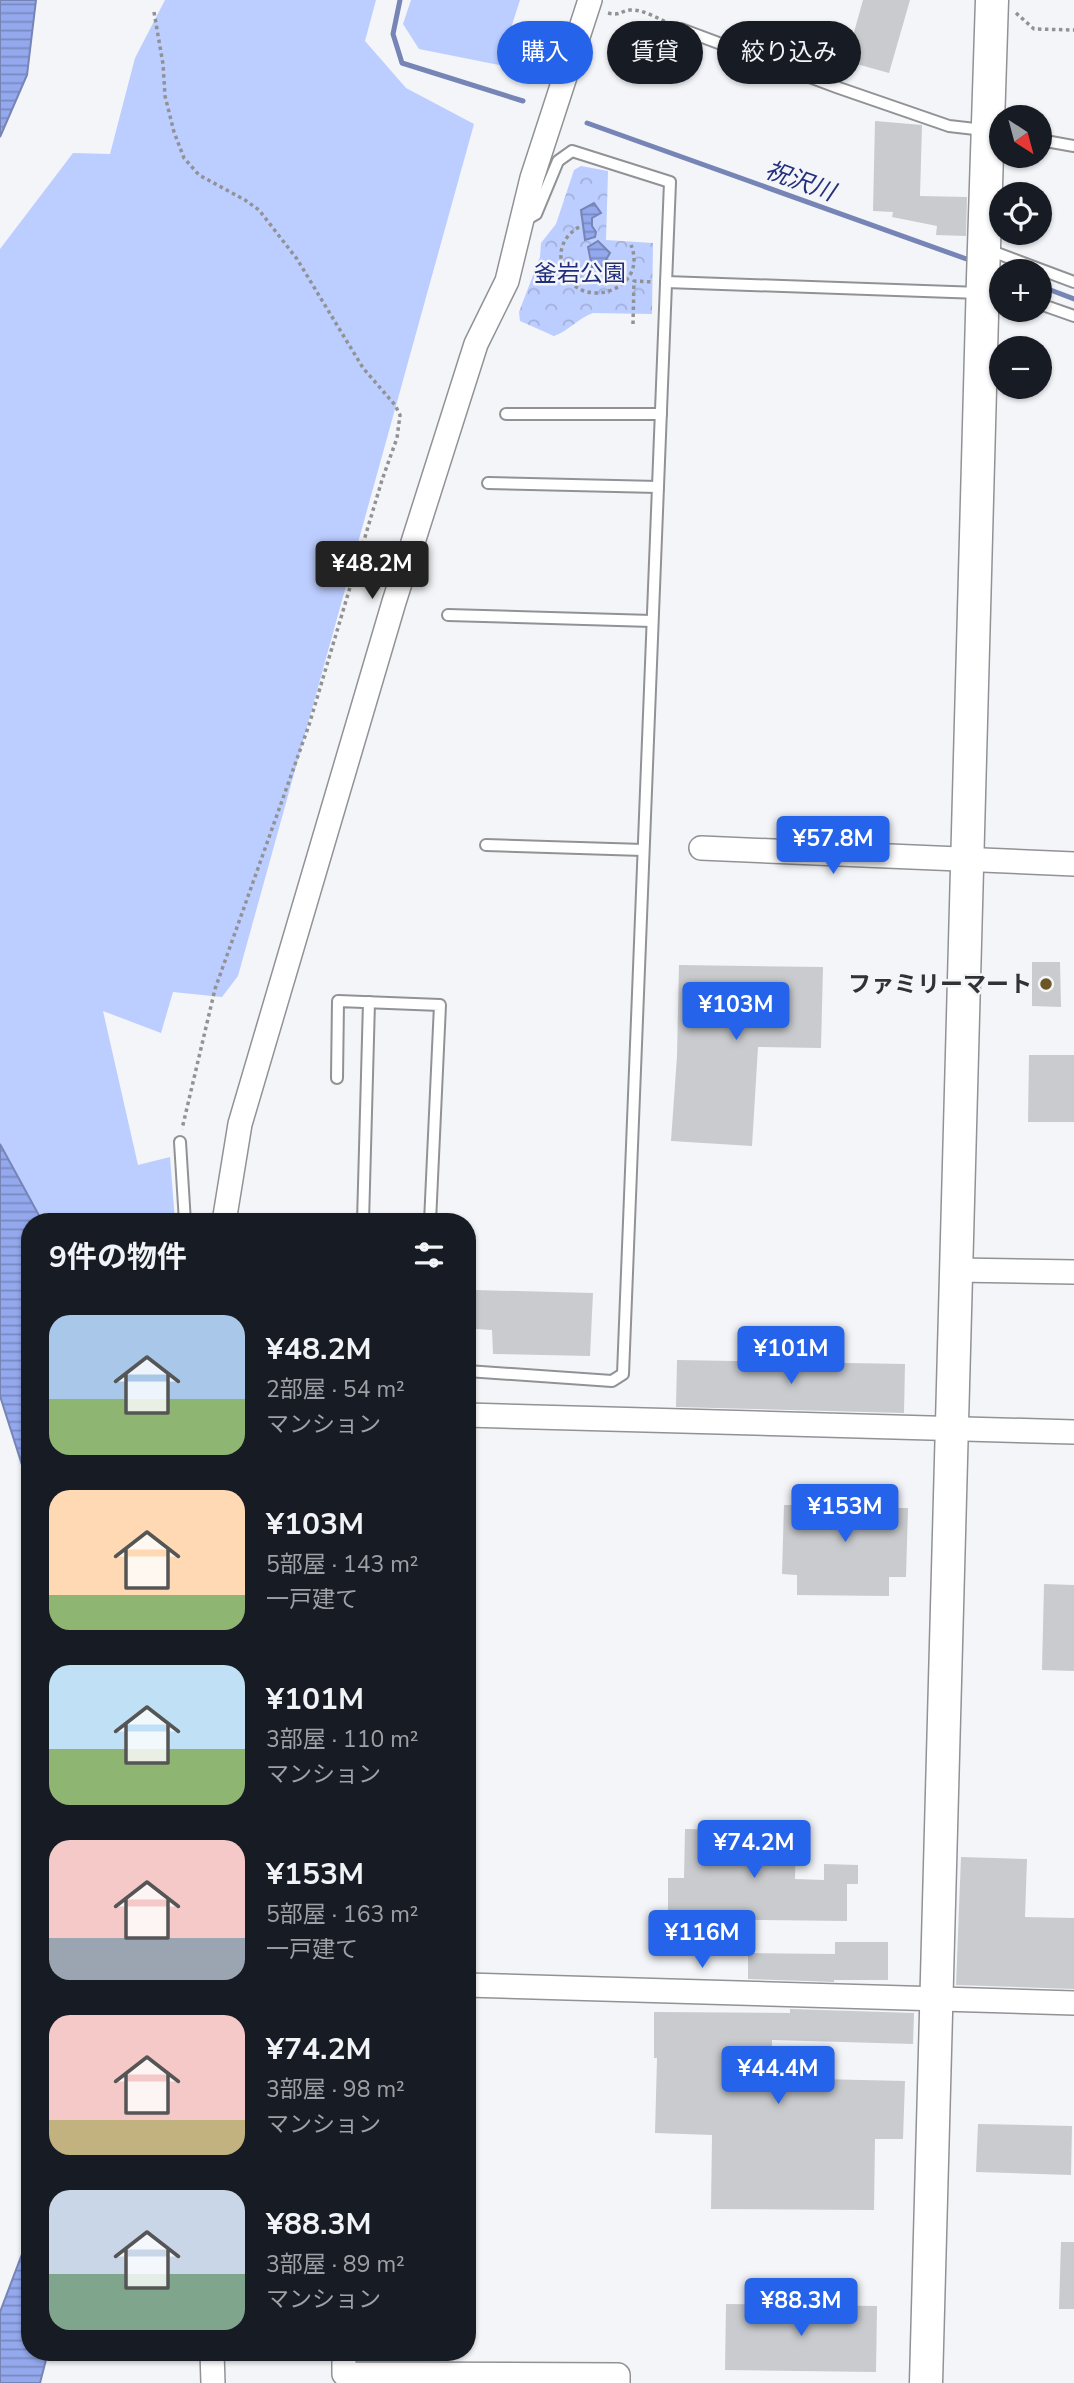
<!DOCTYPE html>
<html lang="ja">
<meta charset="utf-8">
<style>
body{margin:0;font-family:"Nunito Sans","Noto Sans JP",sans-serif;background:#20242c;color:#f1f3f6;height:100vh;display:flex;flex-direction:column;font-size:26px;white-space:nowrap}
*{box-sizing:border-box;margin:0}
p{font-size:23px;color:#9ea1a6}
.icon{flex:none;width:38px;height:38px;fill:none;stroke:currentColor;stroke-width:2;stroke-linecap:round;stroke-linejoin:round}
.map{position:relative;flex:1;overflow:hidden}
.drawer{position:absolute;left:21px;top:1213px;width:455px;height:1148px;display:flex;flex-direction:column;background:#171b24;border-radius:28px;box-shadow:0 2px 5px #0004}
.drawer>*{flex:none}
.banner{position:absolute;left:497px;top:21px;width:471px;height:63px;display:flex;gap:14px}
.needle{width:46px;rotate:144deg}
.controls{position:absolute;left:989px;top:105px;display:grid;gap:14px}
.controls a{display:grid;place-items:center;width:63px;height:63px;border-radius:50%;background:#171b24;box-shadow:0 2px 5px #0004;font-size:35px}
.price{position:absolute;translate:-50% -60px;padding:0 16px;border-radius:7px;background:#2563eb;color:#fff;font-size:23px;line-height:46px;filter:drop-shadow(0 2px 4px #0008)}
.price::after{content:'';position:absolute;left:50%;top:42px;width:21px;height:16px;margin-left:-10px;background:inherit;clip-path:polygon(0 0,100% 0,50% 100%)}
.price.active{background:#222;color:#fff}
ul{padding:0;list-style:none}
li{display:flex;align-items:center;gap:21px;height:175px;padding:0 28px}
li span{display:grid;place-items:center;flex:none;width:196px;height:140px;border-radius:21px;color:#555}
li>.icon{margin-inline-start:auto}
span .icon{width:84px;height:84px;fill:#fffc;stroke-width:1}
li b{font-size:30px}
h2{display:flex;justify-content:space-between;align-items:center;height:84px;padding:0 28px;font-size:30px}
.chip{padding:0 24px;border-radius:32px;background:#171b24;box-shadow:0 2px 5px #0004;font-size:24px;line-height:63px}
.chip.active{background:#2563eb;color:#fff}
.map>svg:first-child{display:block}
</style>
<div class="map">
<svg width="1074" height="2383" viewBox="0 0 1074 2383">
<defs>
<pattern id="forest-crowns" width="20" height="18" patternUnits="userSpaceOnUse" patternTransform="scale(1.75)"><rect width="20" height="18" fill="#bccdff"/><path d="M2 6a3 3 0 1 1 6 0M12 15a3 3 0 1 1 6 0" fill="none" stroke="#a2b0db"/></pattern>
<pattern id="water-rules" width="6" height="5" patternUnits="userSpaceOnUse" patternTransform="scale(1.75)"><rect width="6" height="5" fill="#93a8ed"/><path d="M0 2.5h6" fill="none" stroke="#7989c1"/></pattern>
</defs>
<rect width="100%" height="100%" fill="#f4f5f8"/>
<g fill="#bccdff">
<path d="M165,0H376L365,41L406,88L474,124L238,976L222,997L173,992L161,1033L103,1011L138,1165L170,1157L175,1221H42L0,1144V249L73,153L110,154L135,58Z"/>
<path d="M411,0H520L499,65L419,49L403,24Z"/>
</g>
<path fill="url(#forest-crowns)" d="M581,166L608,171L606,240L653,243L652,314L593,313C578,318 569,331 554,336L520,321L519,312L540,257L541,243L556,224L574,170Z"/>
<g fill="url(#water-rules)" stroke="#7685b6" stroke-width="2">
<path d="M0,0H36L27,75L0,137Z"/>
<path d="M594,203L601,213L592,218V226L596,232L595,237L585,240L581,210Z"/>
<path d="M598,241L610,253L601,268L592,267L588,247Z"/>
<path d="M0,1144L42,1221L30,1222V1490L0,1396Z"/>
<path d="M30,2233V2352H48L40,2383H0V2312Z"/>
</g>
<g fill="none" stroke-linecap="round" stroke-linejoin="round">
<g stroke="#7685b6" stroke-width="5">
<path d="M400,0L393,34L402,63L523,101"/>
<path d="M587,123L972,261"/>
<path d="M1040,286L1074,299"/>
</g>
</g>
<g fill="#c9cbce">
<path d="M863,0H910L889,73L846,61Z"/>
<path d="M875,121L922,125L920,196L967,197L966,236L936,235L937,226L892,217L893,212L873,211Z"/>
<path d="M1032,962H1060L1061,1007L1032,1006Z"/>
<path d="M679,965L823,967L821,1048L758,1047L752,1146L671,1141L677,1056Z"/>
<path d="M1029,1055H1074V1122H1028Z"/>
<path d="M475,1290L593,1293L590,1356L493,1354L492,1330L475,1329Z"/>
<path d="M677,1360L905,1364L904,1413L676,1407Z"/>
<path d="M799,1492L891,1494L890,1508H908L906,1577H889V1596L797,1595V1575L782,1574L784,1505H799Z"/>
<path d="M1044,1584L1074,1585V1671L1042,1670Z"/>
<path d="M685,1829L796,1831L795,1879L824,1880V1864L858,1865V1884H847V1921L668,1919V1878H684Z"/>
<path d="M961,1857L1027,1859L1025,1917L1074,1918V1989L956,1985Z"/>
<path d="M835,1942H888V1980H834V1982L748,1979V1953L835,1954Z"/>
<path d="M790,2009L914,2013L913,2044L772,2040V2075L775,2078L905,2081L903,2139H875L874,2210L711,2209L712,2135L655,2133L657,2058H654V2012L790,2013Z"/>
<path d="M978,2124L1072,2126L1071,2175L976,2172Z"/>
<path d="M1061,2242H1074V2309H1059Z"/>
<path d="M726,2304L877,2306L876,2372L725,2370Z"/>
</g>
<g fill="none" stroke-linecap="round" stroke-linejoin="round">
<defs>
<g id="lane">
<path d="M681,29L839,88L949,126L984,130"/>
<path d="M1040,140L1074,146"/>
<path d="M986,249L1074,282"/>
<path d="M666,282L980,293"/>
<path d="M1040,304L1074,316"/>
<path d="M506,414H661"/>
<path d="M488,483L658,487"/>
<path d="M448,615L652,621"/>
<path d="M486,845L643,850"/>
<path d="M337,1078L338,1001L440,1005L430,1222"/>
<path d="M180,1142L185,1222"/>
<path d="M363,1222L369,1002"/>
<path d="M467,1371L612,1381L623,1374L670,182L572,151L558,161L536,214L524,221"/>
</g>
<g id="street">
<path d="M701,848L1074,864"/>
<path d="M224,1222L240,1124L394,602L476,344L507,281L532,178L590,0"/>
<path d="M957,1270L1074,1272"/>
<path d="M467,1415L1074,1432"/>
<path d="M467,1985L1074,2003"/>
<path d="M212,2352L213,2383"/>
<path d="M344,2352V2374L618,2375V2383"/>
</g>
<path id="secondary" d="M926,2383L983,278L992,0"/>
</defs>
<use href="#lane" stroke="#919295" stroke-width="14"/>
<use href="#street" stroke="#919295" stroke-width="26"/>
<use href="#secondary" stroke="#919295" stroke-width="35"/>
<g stroke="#919294" stroke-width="3.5" stroke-dasharray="3.5 3.5" stroke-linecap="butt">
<path d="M154,12L163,64L165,96L174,132L184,158L199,175L245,200L259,210L297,259L363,368L395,405L400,415L397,438L382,480L309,725L215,989L182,1129"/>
<path d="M608,13C621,16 620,11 630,10C643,9 659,19 670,24"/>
<path d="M1016,13L1034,29L1074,30"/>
<path d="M579,227C567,234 560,245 561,258C566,316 651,295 631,245"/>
<path d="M633,324L634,281L653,282"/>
</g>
<use href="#lane" stroke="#fff" stroke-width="10"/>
<use href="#street" stroke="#fff" stroke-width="23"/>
<use href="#secondary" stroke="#fff" stroke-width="32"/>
</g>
<circle fill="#6c5625" stroke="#f4f5f8" stroke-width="2.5" cx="1046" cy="984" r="7"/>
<g text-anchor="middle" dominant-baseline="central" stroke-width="5" stroke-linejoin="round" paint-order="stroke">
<g font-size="23" fill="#202d7b" stroke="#f4f5f8">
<text x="580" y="273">釜岩公園</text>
</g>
<g font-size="23" font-weight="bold" fill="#323234" stroke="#f4f5f8" text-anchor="end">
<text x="1032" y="984">ファミリーマート</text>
</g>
<g font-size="24" font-style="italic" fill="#222f7d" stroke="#f4f5f8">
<text transform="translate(800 181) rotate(20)">祝沢川</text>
</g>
</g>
</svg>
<div class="controls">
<a><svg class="needle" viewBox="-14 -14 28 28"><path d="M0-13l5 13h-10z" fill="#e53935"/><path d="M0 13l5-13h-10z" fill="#9ea1a6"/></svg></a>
<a><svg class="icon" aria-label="locate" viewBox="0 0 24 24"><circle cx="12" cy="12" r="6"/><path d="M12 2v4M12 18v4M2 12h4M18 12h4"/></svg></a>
<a>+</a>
<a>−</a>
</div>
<b class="price active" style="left:372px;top:601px">¥48.2M</b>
<b class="price" style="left:833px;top:876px">¥57.8M</b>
<b class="price" style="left:736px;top:1042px">¥103M</b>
<b class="price" style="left:791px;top:1386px">¥101M</b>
<b class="price" style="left:845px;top:1544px">¥153M</b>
<b class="price" style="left:754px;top:1880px">¥74.2M</b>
<b class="price" style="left:702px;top:1970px">¥116M</b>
<b class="price" style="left:778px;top:2106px">¥44.4M</b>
<b class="price" style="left:801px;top:2338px">¥88.3M</b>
<div class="banner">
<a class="chip active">購入</a>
<a class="chip">賃貸</a>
<a class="chip">絞り込み</a>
</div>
<section class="drawer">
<h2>9件の物件<svg class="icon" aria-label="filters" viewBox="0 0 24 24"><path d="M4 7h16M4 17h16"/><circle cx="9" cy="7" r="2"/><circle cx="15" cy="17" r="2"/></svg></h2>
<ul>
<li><span style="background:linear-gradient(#a9c7e8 60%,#8fb573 0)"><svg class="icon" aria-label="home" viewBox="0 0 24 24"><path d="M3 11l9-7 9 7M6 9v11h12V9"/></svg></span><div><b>¥48.2M</b><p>2部屋 · 54 m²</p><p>マンション</p></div></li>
<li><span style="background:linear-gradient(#ffd9b3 75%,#8fb573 0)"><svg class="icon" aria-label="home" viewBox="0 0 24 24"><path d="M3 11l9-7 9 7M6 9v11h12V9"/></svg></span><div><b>¥103M</b><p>5部屋 · 143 m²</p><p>一戸建て</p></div></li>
<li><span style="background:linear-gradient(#bfe0f5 60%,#8fb573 0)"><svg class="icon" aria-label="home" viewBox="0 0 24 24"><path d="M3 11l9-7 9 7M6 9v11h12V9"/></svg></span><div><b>¥101M</b><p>3部屋 · 110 m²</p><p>マンション</p></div></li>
<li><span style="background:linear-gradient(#f6c9c9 70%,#9aa5b1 0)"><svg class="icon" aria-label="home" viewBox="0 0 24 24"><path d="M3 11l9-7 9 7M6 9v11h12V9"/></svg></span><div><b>¥153M</b><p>5部屋 · 163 m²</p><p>一戸建て</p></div></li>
<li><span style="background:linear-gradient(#f6c9c9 75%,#c2b280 0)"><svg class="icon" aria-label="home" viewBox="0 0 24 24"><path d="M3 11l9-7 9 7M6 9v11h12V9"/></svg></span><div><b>¥74.2M</b><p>3部屋 · 98 m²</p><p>マンション</p></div></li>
<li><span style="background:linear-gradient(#c9d6e8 60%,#7fa58c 0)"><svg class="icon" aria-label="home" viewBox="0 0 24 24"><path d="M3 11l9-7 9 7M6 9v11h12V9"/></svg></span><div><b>¥88.3M</b><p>3部屋 · 89 m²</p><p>マンション</p></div></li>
</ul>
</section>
</div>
